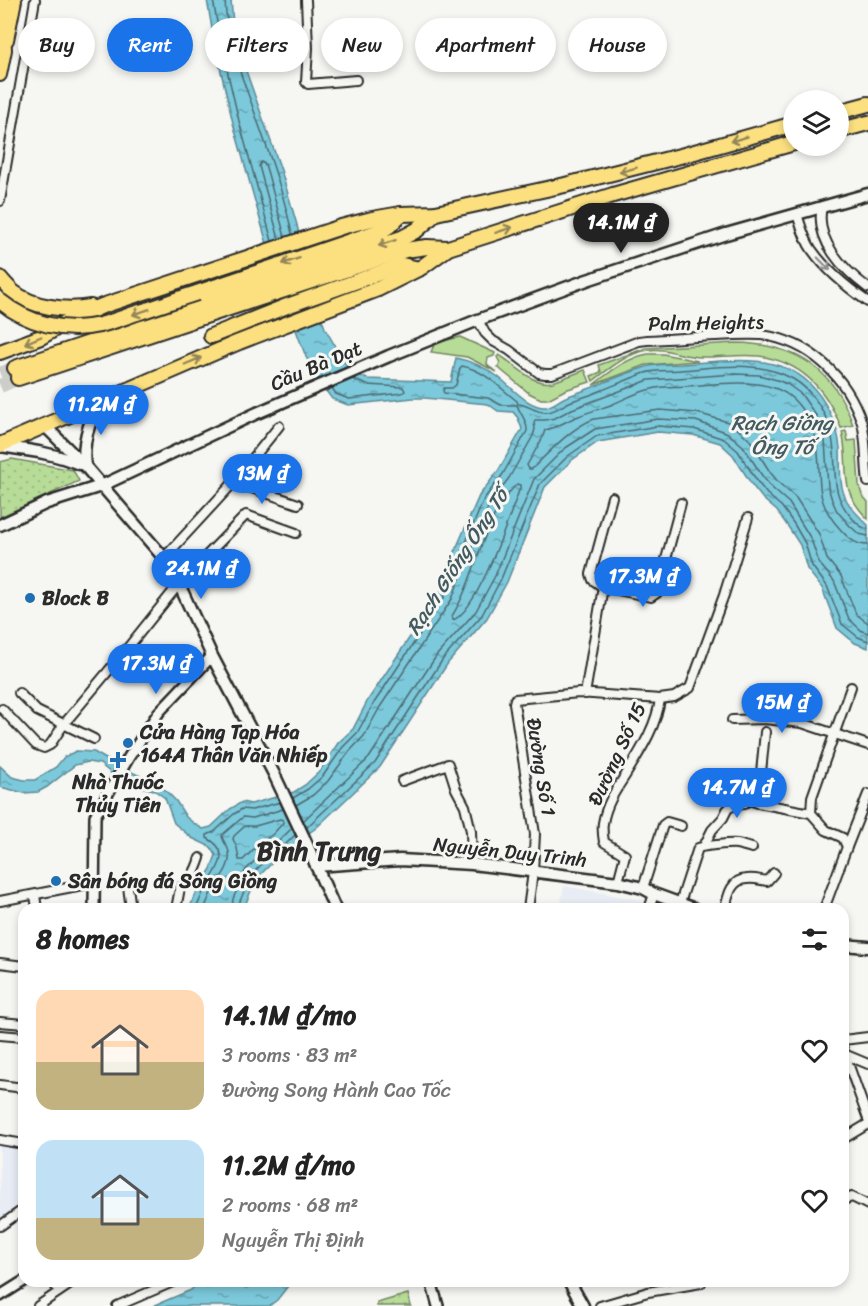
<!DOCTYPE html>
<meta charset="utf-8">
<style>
body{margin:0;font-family:Sriracha,sans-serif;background:#f2f2f2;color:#222;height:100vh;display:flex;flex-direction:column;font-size:22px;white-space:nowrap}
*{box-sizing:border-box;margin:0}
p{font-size:20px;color:#767676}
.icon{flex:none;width:33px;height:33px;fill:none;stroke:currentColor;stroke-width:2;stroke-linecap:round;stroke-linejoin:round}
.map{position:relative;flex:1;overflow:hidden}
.side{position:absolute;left:18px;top:903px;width:831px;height:384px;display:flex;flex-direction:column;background:#fff;border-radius:18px;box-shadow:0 3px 9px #0003}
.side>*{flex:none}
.hud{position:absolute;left:18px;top:18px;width:832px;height:54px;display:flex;gap:12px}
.tools{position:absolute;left:783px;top:90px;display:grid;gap:12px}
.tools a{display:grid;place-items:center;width:66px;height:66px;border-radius:50%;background:#fff;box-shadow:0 3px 9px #0003;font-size:30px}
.price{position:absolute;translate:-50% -51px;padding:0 14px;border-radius:21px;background:#1a73e8;color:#fff;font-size:20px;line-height:39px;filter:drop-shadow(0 2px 3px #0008)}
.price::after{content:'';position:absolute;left:50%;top:36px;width:18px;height:14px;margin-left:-9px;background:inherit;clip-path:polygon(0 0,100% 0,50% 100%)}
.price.on{background:#222;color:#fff}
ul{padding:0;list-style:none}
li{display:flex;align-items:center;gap:18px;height:150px;padding:0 18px}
li span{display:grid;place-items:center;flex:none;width:168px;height:120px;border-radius:18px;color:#555}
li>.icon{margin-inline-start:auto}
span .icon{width:72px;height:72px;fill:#fffc;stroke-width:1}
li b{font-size:26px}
h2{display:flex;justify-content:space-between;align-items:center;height:72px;padding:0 18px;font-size:26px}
.pill{padding:0 21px;border-radius:27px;background:#fff;box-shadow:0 3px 9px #0003;font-size:21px;line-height:54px}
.pill.on{background:#1a73e8;color:#fff}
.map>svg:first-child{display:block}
</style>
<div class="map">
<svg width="868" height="1306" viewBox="0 0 868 1306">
<defs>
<pattern id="park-dots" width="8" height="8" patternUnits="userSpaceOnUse" patternTransform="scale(1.5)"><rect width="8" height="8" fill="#b7dc97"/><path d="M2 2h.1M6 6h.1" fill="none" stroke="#9ebd82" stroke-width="1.8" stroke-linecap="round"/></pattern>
<pattern id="water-ripples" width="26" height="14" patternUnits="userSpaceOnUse" patternTransform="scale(1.5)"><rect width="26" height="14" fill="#7cc9db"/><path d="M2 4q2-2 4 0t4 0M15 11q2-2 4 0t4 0" fill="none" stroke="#66a3b2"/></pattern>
</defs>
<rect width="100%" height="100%" fill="#f6f6f2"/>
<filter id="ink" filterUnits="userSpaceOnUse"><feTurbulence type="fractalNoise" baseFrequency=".0167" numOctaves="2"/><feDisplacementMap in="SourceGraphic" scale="12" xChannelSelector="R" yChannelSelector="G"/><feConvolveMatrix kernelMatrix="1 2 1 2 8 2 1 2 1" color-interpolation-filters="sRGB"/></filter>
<g filter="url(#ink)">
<g fill="#e8ecf4">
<path d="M564,886L647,901L645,909H532L533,903L560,908Z"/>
<path d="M0,1144L24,1148V1206L0,1222Z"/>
</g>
<g fill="#b7dc97" stroke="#718461" stroke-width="1.5">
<path d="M460,337L495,353L494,356L488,358L487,364L489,367L497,372L467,357L431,352L435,343Z"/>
<path d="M736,343C795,344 834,368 853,425L841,428C827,390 802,362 759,356C741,354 722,357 704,357C689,358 677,352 663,350C635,346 614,365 593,381L591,376L601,372L599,365L646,348Z"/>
<path d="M648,354H663L698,361L646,365L593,385C610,372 626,358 648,354Z"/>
<path d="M499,355C517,365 531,386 553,382L585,370L590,382L565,390L548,399H541L529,393L501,370L498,367L500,363L497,357Z"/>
<path d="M846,431L848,441L856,440L859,485L862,495L868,502V519C836,487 851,469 842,432Z"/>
</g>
<g fill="url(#park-dots)" stroke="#718461" stroke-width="1.5">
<path d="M12,459L73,470L79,481L0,517V462Z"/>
<path d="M408,1294L411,1306H377V1303Z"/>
</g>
<g fill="url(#water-ripples)" stroke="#5c8a95" stroke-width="1.5">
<path d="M207,0H231L233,24L245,68L281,170L297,225L311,290L325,328L344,362L356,374L367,379L451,382L456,358C470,361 485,367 497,376C511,386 528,408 546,407C553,406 560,399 566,397C573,394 581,392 588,389C606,382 624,374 643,368C655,363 670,365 683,364C724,361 777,352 809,383C826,400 838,425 840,448C841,466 838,485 847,501C852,510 861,518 868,525V648L855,643L837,628L822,588L807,569L800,545L789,528L777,511L763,499L752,485L733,455L720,443L693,435L658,432L598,442L572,460L545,487L507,582L487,618L448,663L380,767L316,828L299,840L288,851L274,861L256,879L246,903L245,909H189L200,885L211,869L216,855L211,847L192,838L174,823L165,798L154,790L141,787L111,773L100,764L88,762L75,765L47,787L38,792L24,793L0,787V766L12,777L24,780H35L56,767L64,757L76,751L94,752L116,765L160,785L176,801L186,817L196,825L203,829L211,827L230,809L242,802L251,804L294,792L305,785L319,772L338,743L353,729L368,700L440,592L458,544L479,496L498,471L522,429L518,418L513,412L498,411L488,404L425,398H413L348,405L332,399L321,384L306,357L276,276L233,123L215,46Z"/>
<path d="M200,1281H292L277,1300L269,1306H153L191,1290Z"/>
</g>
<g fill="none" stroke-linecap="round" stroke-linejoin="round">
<g stroke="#4b6a71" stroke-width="1.5">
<path d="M213,0L221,44L239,121L272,241"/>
<path d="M225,0C226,35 239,70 251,102C266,146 283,189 292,234"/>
<path d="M279,239L259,166L261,162L265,164L268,174L285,237"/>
<path d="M332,388L336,394L349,399L402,393L405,391L403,387L367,385L352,379"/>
<path d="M517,484L520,485V488C510,514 478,611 453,620L452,616C478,575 481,519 517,484Z"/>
<path d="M868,545C856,545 849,539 841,530C810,497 824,478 816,440C813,426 804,410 794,400C770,375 720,384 688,386C676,387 663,386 652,389C639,391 625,399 613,404C601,409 587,412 574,418C564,422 556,428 545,430L542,439L527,465L529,469H532C549,452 572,427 594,419L660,410L697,413L728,422L734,426L750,440L770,472L779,483L796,498L819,534L827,559L841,576L856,614L868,623"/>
<path d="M293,798L308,789L323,776L343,747L357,733L374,703L445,596L464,547L484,499L503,474L527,431C528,421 520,414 517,405H501L488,398L444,393L443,391L444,388H452L456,385L460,368L462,366C484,370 500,388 517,401L518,404C528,404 536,414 548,412C556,411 564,404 572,401C578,399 584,397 590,395C608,388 626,380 645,373C656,370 669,371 681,370C719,367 758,360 793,379C812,390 826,412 831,433C840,467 826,490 853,519C858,524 861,528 868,529"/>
<path d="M296,805L313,795L328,781L349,752L364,736L380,707L452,599L471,549L490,503L509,478L533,436L535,429L534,422L535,420H545L555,418L572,409L649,380L735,374L759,375L777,380L787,384L801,394L817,417L825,441L828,487L832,500L837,511L850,526L859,534L868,536"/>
<path d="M280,819L283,820V823L273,834L258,845L243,860H239L237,848L233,839L234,836L245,826H255Z"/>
<path d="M303,821L369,758L437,655L476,611L495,576L534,479L564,449L595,429L658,419L696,421L728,433L743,446L763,477L773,489L789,503L811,539L819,563L834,581L849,619L862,631L868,633"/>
<path d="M307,827L375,763L443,659L482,615L501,579L540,484L568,456L597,436L658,426L694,429L724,439L738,451L757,481L767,494L782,507L794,524L805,543L812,566L827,586L842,624L858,637L868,641"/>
<path d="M196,909C199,902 202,894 206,887C217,869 233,852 207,838V835L214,832L234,814L242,809L252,810L280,802"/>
<path d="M204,909C207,903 209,897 212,891C218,880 232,867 229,852C228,846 222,841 222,835L243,817L253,818L283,809"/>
<path d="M232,909L233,899L245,871L264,851L279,841L292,828"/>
<path d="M240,909V901L251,875L269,857L284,846L295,835"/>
</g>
<g stroke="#cdcdca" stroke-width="14" stroke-dasharray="14 7" stroke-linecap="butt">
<path d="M0,374L15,368"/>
<path d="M0,386L18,378"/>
</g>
<defs>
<g id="minor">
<path d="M306,0L308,48L306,82L308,84L356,80"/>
<path d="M0,201L35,0"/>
<path d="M822,207C814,240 844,270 868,288"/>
<path d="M797,214C801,226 804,239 812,250C826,270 848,288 868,302"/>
<path d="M478,320L485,333L493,341L509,350L539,373L545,374H552L639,341L647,340C670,339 693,337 715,336C731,335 746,334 761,335C810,341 847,377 862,423C867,442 865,463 868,482"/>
<path d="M234,482L298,504"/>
<path d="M164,558L234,482L279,426"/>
<path d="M603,587L593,580L591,574L612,497"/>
<path d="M19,693L37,711L94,739"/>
<path d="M585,694L603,587L651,597L657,593L681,503"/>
<path d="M2,709L36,745L44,748L50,745L64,724L130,645L179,584L246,515L296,533"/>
<path d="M732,720L764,719L802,723L868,745"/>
<path d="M402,781L448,764L456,789L465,806L471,831L472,864"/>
<path d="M709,788L758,803L811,813"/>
<path d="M758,803L765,732"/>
<path d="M704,846L712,830L723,818L727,810L730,807L744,804L748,800"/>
<path d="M847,847L868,794"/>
<path d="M618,882L625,855L604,842C603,836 602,829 603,823C606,805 615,791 625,776C639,753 657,726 660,699"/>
<path d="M128,887L131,909"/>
<path d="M643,888L663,825L667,822L681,826"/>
<path d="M35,895L37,909"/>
<path d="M0,901L93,883"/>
<path d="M680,903L698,848C703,846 731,843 737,844C742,845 747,847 752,848"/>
<path d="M176,909L180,888C192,878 195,873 200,858"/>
<path d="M528,909L533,872L535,834L514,703L515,699L579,693L660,699L674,697L690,688L724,595L748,518"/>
<path d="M649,909L654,894"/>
<path d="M725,909C728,896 731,879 747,879C754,878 760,880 767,881L774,873"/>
<path d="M824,909L847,847L843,838L826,830L811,813L812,797L851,687"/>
<path d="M0,963L24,966"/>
<path d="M0,1022L24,1024"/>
<path d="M0,1035L24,1037"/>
<path d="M843,1040L868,1037"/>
<path d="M843,1049L868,1119"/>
<path d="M844,1054L868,1064"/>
<path d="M0,1085L24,1088"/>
<path d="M843,1139L868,1124"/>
<path d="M0,1140L24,1144"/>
<path d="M843,1200L852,1197L868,1205"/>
<path d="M0,1226L24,1209"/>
<path d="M52,1281L59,1291"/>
<path d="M38,1306L75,1281"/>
<path d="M117,1306L175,1281"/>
<path d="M600,1306L648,1292L701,1283"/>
</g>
<g id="tertiary">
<path d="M94,909L95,816L129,757L159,712L212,656"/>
<path d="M431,1281L438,1306"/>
<path d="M0,1296L24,1281"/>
</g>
<g id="secondary">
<path d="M45,426L85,466L164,558L179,584L212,656L274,774L305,840L335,909"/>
<path d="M0,446C27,450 54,453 79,464"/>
<path d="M85,466C82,443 88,422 101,402"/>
<path d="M0,525L47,503L101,486L257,413L389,356L478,320L587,280L726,234L868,194"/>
<path d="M316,866L400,860L472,864L618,882L643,888L654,894L695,909"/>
<path d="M843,945L868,947"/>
<path d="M569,1281L583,1306"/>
</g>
<path id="primary" d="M7,40L15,0"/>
<path id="trunk" d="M0,75L5,50L3,0"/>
<g id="motorway">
<path d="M838,112L868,104"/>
<path d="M838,131L868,123"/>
<path d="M0,278C4,283 9,288 13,292C33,308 66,311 91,307"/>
<path d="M197,293L383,230L389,226L401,214"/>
<path d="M211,336L287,306L402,265L419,269"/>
<path d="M0,352L41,337L68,321L102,306L341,227L372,219L401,214L436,213L565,185L684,155L794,124"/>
<path d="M15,368L402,238L417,230L436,213"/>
<path d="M18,378L405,250L427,247L448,248"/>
<path d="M0,445L239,342L378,289L422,267L448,248L613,195L794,143"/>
</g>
</defs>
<use href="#minor" stroke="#2b2b2b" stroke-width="12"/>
<use href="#tertiary" stroke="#2b2b2b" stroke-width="14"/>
<use href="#secondary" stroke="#2b2b2b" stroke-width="15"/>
<use href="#primary" stroke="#2b2b2b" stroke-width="16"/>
<use href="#trunk" stroke="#2b2b2b" stroke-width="16"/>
<use href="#motorway" stroke="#2b2b2b" stroke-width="18"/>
<use href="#minor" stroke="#f6f6f2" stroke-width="8"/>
<use href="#tertiary" stroke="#f6f6f2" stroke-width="9"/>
<use href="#secondary" stroke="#f6f6f2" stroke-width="10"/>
<use href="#primary" stroke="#fce080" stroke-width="12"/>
<use href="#trunk" stroke="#fce080" stroke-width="12"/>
<use href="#motorway" stroke="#fce080" stroke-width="14"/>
<defs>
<path id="motorway-bridge" d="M0,301C28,324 65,333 100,325C113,322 127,316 140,312C159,306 178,299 197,293"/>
</defs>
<use href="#motorway-bridge" stroke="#2b2b2b" stroke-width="18" stroke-linecap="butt"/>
<use href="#motorway-bridge" stroke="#fce080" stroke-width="14"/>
</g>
<defs><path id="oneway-shaft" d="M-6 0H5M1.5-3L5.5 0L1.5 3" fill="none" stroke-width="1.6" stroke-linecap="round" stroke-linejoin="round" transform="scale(1.5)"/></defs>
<g stroke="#948656">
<use href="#oneway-shaft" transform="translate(739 139) rotate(164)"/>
<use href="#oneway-shaft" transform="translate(628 170) rotate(165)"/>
<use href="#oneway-shaft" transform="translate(504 230) rotate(-18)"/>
<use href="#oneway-shaft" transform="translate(387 243) rotate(161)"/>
<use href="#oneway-shaft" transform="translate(291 261) rotate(161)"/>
<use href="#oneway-shaft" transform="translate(141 312) rotate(161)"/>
<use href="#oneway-shaft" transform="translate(33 340) rotate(157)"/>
<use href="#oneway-shaft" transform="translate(193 361) rotate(-23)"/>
</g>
<use stroke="#90908e" href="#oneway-shaft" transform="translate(824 264) rotate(46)"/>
</g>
<g fill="#1f6fb2" stroke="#f6f6f2" stroke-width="2">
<circle cx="30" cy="598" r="6"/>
<circle cx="128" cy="743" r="6"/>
<path d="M115 751h6v6h6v6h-6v6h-6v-6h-6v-6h6z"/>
<circle cx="56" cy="881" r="6"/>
</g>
<g text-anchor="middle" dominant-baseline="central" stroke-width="6" stroke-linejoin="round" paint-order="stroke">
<g font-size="20" fill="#2b2b2b" stroke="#f6f6f2">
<text transform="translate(706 323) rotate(-1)">Palm Heights</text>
<text transform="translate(316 366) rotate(-23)">Cầu Bà Dạt</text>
<text transform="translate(617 754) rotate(-65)">Đường Số 15</text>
<text transform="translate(541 767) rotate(81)">Đường Số 1</text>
<text transform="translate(510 852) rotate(6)">Nguyễn Duy Trinh</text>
</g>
<g font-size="20" font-weight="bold" fill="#2b2b2b" stroke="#f6f6f2" text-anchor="start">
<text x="42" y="598">Block B</text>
<text x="140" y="732">Cửa Hàng Tạp Hóa<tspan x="140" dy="23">164A Thân Văn Nhiếp</tspan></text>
<text x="118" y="782" text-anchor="middle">Nhà Thuốc<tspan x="118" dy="23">Thủy Tiên</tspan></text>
<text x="68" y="881">Sân bóng đá Sông Giồng</text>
</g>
<g font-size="21" font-style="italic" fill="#435a60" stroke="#f6f6f2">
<text x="782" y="423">Rạch Giồng<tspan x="782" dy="24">Ông Tố</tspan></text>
<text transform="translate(457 562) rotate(-57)">Rạch Giống Ống Tố</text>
</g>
<g font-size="26" font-weight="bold" fill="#2b2b2b" stroke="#f6f6f2">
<text x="319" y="851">Bình Trưng</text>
</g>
</g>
</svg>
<div class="tools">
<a><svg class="icon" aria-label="layers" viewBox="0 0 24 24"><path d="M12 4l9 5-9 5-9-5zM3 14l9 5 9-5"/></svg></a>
</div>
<b class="price on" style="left:621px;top:254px">14.1M ₫</b>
<b class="price" style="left:101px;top:436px">11.2M ₫</b>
<b class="price" style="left:262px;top:505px">13M ₫</b>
<b class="price" style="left:201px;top:600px">24.1M ₫</b>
<b class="price" style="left:643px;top:608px">17.3M ₫</b>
<b class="price" style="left:156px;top:695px">17.3M ₫</b>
<b class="price" style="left:782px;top:734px">15M ₫</b>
<b class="price" style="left:737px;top:819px">14.7M ₫</b>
<div class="hud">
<a class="pill">Buy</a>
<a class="pill on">Rent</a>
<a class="pill">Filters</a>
<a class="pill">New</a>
<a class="pill">Apartment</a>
<a class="pill">House</a>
</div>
<section class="side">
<h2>8 homes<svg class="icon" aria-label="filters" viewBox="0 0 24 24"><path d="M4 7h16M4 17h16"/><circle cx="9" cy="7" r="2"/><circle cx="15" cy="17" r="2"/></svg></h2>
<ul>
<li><span style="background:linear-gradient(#ffd9b3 60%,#c2b280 0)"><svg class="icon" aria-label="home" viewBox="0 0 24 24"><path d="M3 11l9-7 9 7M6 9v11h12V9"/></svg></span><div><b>14.1M ₫/mo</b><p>3 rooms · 83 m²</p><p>Đường Song Hành Cao Tốc</p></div><svg class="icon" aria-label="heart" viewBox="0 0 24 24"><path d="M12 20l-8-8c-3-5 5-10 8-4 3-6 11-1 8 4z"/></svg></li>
<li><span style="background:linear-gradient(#bfe0f5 65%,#c2b280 0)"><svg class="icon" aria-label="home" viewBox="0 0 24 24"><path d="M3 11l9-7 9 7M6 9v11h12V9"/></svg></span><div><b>11.2M ₫/mo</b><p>2 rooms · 68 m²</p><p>Nguyễn Thị Định</p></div><svg class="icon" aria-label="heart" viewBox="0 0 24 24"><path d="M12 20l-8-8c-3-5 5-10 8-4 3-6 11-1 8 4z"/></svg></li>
</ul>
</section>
</div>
